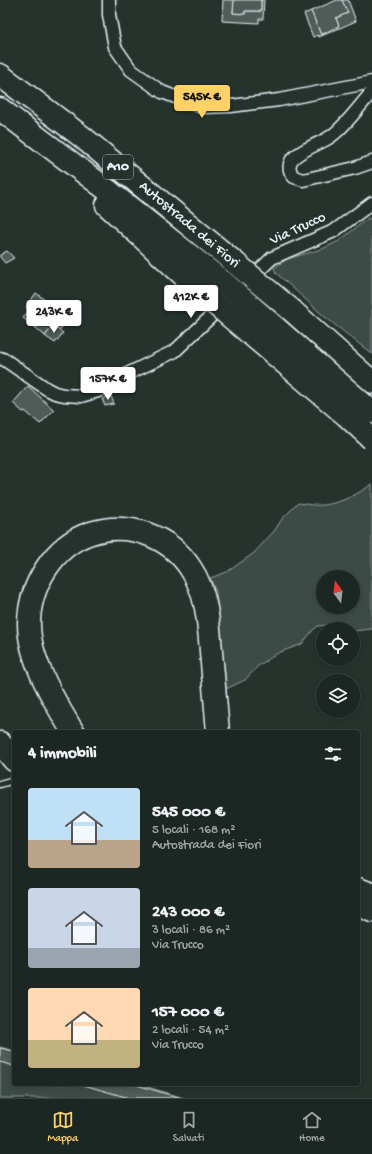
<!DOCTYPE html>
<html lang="it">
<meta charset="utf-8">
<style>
body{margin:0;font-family:"Gochi Hand",sans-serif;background:#252e2a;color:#f1f3f6;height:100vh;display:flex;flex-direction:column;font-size:15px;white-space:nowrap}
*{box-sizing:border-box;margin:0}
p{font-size:13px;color:#a0a5a5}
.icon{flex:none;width:22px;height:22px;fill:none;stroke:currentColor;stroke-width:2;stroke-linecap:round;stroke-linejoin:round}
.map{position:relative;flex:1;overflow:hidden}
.panel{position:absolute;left:12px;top:730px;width:348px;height:356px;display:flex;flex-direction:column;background:#1c2622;border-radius:4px;box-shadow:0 2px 6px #0003,0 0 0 1px #3a4340}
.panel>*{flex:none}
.needle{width:26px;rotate:345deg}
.tools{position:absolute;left:316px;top:570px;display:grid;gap:8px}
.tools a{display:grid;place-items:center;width:44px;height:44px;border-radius:50%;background:#1c2622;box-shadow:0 2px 6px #0003,0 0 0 1px #3a4340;font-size:20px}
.price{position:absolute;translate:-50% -34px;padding:0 9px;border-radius:4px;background:#fff;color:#222;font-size:13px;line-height:26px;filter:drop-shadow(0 1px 2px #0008)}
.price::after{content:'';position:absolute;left:50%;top:24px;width:12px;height:9px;margin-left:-6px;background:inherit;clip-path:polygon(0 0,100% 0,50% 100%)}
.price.selected{background:#ffd166;color:#111}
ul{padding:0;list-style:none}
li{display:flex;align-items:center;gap:12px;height:100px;padding:0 16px}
li span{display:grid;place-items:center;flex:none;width:112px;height:80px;border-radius:4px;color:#555}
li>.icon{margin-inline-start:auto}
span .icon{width:48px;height:48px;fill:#fffc;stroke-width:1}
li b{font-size:17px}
h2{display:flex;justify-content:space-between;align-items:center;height:48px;padding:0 16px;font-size:17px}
.tabs{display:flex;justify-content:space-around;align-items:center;height:56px;border-top:1px solid #3a4340;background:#1c2622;font-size:11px;color:#a0a5a5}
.tabs a{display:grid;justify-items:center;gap:2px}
.tabs .selected{color:#ffd166}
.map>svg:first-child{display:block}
</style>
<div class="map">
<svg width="372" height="1098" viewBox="0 0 372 1098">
<rect width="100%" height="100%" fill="#26332d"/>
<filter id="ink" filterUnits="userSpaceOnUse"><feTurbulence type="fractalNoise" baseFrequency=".025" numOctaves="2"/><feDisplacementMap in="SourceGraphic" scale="8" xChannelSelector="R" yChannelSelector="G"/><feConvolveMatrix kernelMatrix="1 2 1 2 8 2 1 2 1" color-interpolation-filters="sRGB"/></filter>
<g filter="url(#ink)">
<g fill="#3e4b47" stroke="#939ea0" fill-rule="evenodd">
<path d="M372,217V354L325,317L276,273L274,268L287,259L322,249L339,241L367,219Z"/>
<path d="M372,484V629L353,631V629H341L325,625L318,626L313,630L302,644L278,653L258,666L245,680L226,689L216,592L210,578L227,572L254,553L275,530L282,519L298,503C306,504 315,506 323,505C341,503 358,494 372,484ZM323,577H353V607H323Z"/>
<path d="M0,1047L14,1051V1084H138L184,1098H0Z"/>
</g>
<g fill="#505c59" stroke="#e8f1f8">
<path d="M223,0H234L233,13L245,14V11H261V0H264L263,19H259V23L222,21Z"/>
<path d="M234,0H261V11H245V14L233,13Z"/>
<path d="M337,0H342L348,13L336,18L339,26L321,35L311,11Z"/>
<path d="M342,0H348L356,21L319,37L318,35L313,37L304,14L311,11L321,35L339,26L336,18L348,13Z"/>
<path d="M7,251L14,258L5,263L0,257V255Z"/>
<path d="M36,293L49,303L39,317L42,318L36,328L23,318L29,310L26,307Z"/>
<path d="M49,303L69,318L59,331L53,326L45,336L36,328L42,318L39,317Z"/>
<path d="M53,326L63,333L55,343L45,336Z"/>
<path d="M28,386L54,410L40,424L25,411L23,412L13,403Z"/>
<path d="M111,396L114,404L105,406L102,399Z"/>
<path d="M0,1048L14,1051V1066L0,1062Z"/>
<path d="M80,1084H133L181,1098H129Z"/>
</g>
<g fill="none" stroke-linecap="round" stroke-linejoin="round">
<defs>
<path id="lane" d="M0,784L14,780"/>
<g id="street">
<path d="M109,0V15L115,47L131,70L162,92L202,107L231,106L279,100L372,82"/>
<path d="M372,92C360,105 345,127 330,137C321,143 296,152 291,161C288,167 290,173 294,177L303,180L355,168L372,162"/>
<path d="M0,358L5,360L47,389L55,393L64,395L81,396L98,391L115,380L175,351L272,258L334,231L372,203"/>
</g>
<g id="highway">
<path d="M0,75L81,136L234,262"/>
<path d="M0,109L110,192L222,281"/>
<path d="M107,205L207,297"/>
<path d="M289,308L372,382"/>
<path d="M73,732C55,702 29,660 29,624C29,587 53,545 91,533C129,521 170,536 191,569C209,596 209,632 212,663C214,686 216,709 218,732"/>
<path d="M0,743L14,760"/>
<path d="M358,889L372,894"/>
<path d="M358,905L372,911"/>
</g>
</defs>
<use href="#lane" stroke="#e8f1f8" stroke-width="9"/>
<use href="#street" stroke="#e8f1f8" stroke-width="15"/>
<use href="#highway" stroke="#e8f1f8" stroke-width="25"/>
<use href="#lane" stroke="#26332d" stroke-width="6"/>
<use href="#street" stroke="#26332d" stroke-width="12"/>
<use href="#highway" stroke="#26332d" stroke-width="22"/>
<defs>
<g id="highway-bridge">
<path d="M234,262L289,308"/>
<path d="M222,281L372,412"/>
<path d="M207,297L346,415L372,439"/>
</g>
</defs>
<use href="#highway-bridge" stroke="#e8f1f8" stroke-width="25" stroke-linecap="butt"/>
<use href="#highway-bridge" stroke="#26332d" stroke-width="22"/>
</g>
</g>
<g text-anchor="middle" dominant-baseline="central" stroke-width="4" stroke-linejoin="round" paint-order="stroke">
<rect fill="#26332d" stroke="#aeb8bb" stroke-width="1" x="103" y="155" width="30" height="24" rx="3"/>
<g font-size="14" font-weight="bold" fill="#e8f1f8">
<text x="118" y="167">A10</text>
</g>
<g font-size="15" fill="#e8f1f8" stroke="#26332d">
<text transform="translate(189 225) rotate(40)">Autostrada dei Fiori</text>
<text transform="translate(298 229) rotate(-25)">Via Trucco</text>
</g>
</g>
</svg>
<div class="tools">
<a><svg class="needle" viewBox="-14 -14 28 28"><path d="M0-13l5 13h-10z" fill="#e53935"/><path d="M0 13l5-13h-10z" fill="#a0a5a5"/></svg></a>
<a><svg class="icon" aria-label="locate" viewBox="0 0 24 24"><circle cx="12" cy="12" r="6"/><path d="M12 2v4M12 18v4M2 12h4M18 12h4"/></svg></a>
<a><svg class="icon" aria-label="layers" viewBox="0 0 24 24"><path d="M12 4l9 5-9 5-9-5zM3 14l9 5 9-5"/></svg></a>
</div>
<b class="price selected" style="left:202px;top:119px">545K €</b>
<b class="price" style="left:191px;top:319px">412K €</b>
<b class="price" style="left:54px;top:334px">243K €</b>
<b class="price" style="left:108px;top:401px">157K €</b>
<section class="panel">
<h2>4 immobili<svg class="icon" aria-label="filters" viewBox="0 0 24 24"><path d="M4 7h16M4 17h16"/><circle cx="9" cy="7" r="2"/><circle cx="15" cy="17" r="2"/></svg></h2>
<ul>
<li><span style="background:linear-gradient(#bfe0f5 65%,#b9a48a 0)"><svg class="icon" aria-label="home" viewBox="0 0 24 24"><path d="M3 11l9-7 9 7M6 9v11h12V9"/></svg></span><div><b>545 000 €</b><p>5 locali · 168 m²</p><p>Autostrada dei Fiori</p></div></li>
<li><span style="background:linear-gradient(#c9d6e8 75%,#9aa5b1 0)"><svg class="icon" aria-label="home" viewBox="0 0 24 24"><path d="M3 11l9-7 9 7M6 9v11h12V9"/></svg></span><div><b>243 000 €</b><p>3 locali · 86 m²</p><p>Via Trucco</p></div></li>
<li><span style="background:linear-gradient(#ffd9b3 65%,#c2b280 0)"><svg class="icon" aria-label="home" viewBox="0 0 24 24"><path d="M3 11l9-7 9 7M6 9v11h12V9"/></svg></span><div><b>157 000 €</b><p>2 locali · 54 m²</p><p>Via Trucco</p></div></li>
</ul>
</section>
</div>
<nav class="tabs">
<a class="selected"><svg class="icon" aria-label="map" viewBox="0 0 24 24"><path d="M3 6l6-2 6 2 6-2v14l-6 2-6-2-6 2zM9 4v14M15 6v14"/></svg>Mappa</a>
<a><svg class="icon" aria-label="saved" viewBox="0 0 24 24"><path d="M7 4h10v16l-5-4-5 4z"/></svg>Salvati</a>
<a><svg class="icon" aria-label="home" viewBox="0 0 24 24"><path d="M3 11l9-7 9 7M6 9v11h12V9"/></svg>Home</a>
</nav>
